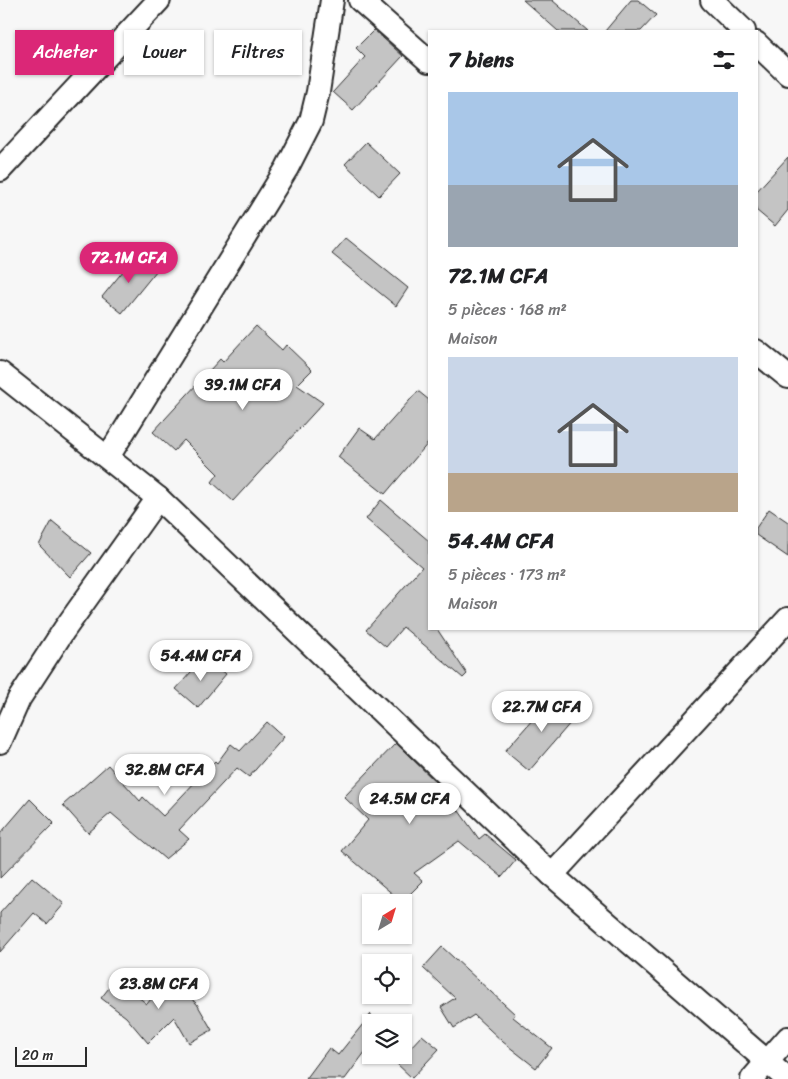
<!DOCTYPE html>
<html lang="fr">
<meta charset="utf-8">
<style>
body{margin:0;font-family:Sriracha,sans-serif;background:#f2f2f2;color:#202124;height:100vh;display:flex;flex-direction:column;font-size:19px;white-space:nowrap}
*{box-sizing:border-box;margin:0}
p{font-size:16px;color:#757577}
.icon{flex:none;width:28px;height:28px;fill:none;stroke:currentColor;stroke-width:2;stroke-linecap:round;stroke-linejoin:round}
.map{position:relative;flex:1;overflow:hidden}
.drawer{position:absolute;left:428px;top:30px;width:330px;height:600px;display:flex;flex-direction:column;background:#fff;border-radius:0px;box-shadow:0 1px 4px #0004}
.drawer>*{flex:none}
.banner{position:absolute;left:15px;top:30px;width:338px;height:45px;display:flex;gap:10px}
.needle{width:32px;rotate:38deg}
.tools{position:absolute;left:362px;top:894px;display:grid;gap:10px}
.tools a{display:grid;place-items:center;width:50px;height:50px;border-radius:0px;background:#fff;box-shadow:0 1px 4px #0004;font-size:25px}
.scale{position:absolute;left:15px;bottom:12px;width:72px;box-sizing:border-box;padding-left:5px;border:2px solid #2b2b2b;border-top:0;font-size:14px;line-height:18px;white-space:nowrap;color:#2b2b2b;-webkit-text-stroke:4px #fff;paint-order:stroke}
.price{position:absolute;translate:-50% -42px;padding:0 11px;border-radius:18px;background:#fff;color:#222;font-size:16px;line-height:32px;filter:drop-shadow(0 1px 2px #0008)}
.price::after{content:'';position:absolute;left:50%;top:30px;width:15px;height:11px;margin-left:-8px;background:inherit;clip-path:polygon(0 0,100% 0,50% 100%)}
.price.active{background:#db2777;color:#fff}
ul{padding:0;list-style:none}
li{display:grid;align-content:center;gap:10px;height:265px;padding:0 20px}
li span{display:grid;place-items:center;height:155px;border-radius:0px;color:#555}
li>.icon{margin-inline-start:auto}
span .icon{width:90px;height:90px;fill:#fffc;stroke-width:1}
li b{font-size:21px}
h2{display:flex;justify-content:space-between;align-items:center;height:60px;padding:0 20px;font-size:21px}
.tag{padding:0 18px;border-radius:0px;background:#fff;box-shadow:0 1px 4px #0004;font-size:18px;line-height:45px}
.tag.active{background:#db2777;color:#fff}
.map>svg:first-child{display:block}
</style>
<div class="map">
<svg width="788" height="1079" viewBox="0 0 788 1079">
<rect width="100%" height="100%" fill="#f7f7f7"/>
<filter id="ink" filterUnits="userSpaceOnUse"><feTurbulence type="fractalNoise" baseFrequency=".02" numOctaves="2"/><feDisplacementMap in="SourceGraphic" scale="10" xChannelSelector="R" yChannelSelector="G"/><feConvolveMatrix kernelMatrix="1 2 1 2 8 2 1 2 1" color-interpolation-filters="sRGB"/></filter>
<g filter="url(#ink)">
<g fill="#c4c4c4" stroke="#2b2b2b">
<path d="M523,0H552L588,31H558Z"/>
<path d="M631,0H638L656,15L641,31H605Z"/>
<path d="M374,30L403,56L353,110L333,92L365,57L356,48Z"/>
<path d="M366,142L400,174L379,196L345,164Z"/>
<path d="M788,157V210L775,226L756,210V192Z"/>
<path d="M346,238L408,288L396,306L332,254Z"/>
<path d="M137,254L157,270L122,313L102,297Z"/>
<path d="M256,326L282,350L286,345L312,370L297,385L323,403L233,501L212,482L218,474L184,440L174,451L153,432L220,359L223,362Z"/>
<path d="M418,391L429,400V442L385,494L338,457L359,428L375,439Z"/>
<path d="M381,500L429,541V629H437L467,674L463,678L403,627L386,647L366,630L422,567L366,519Z"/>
<path d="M769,509L788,522V557L756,535V528Z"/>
<path d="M52,521L91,553L70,577L39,545Z"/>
<path d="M205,656L226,674L198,708L176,689Z"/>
<path d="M555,694L578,714L529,771L505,751Z"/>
<path d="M267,722L284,737L249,777L237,768L179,830L189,839L165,859L111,813L88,833L63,805L108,765L140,801L143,797L163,816L215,761L217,763L231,744L240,751Z"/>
<path d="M396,743L444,790L479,839L485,834L516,860L502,877L459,841L414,873L423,881L402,902L342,851L368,820L344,797Z"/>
<path d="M30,799L54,823L0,878V834Z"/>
<path d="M32,877L64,904L47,924L34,913L0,952V913Z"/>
<path d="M442,947L515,1014L513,1017L552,1048L536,1068L503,1042L474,1015L454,1028L441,1007L455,998L423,968Z"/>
<path d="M168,977L197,1004L212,1030L189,1043L174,1017L148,1043L126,1017L101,998L116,979L147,1004Z"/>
<path d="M371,1014V1044L345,1079H306L329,1048L338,1055Z"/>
<path d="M422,1035L439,1049L412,1078L396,1063Z"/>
</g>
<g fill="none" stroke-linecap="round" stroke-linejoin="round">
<defs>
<g id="street">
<path d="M360,0L429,61"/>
<path d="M712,0L744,31"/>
<path d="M756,43L788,74"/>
<path d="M0,170L159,0"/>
<path d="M756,351L788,377"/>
<path d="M0,373L158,498L552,875L787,1079"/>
<path d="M108,457L287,168L311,121L318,92L332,0"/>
<path d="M0,742L19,699L64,630L158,498"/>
<path d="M552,875L788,619"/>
<path d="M752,1079L788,1038"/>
</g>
</defs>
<use href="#street" stroke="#2b2b2b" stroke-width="26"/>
<use href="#street" stroke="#fff" stroke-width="22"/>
</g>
</g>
</svg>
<div class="tools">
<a><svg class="needle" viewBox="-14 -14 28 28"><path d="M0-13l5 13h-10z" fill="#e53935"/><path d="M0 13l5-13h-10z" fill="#757577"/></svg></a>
<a><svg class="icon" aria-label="locate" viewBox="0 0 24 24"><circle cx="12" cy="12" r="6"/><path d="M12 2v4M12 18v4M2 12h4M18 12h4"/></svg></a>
<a><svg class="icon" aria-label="layers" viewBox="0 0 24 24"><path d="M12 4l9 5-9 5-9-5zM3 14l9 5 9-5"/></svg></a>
</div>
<div class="scale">20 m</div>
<b class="price active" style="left:129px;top:284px">72.1M CFA</b>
<b class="price" style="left:243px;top:411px">39.1M CFA</b>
<b class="price" style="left:201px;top:682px">54.4M CFA</b>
<b class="price" style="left:542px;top:733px">22.7M CFA</b>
<b class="price" style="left:165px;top:796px">32.8M CFA</b>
<b class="price" style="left:410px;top:825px">24.5M CFA</b>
<b class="price" style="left:159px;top:1010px">23.8M CFA</b>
<div class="banner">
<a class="tag active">Acheter</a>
<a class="tag">Louer</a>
<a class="tag">Filtres</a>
</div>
<section class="drawer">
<h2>7 biens<svg class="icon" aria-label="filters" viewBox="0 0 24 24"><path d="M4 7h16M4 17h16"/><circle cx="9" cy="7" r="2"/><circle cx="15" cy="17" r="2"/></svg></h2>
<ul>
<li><span style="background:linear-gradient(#a9c7e8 60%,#9aa5b1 0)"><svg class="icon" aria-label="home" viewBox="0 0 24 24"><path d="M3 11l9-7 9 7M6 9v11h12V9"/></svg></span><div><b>72.1M CFA</b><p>5 pièces · 168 m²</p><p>Maison</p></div></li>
<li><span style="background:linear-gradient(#c9d6e8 75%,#b9a48a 0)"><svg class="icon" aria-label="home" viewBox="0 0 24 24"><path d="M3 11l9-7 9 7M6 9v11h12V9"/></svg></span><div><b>54.4M CFA</b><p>5 pièces · 173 m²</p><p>Maison</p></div></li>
</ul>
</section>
</div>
